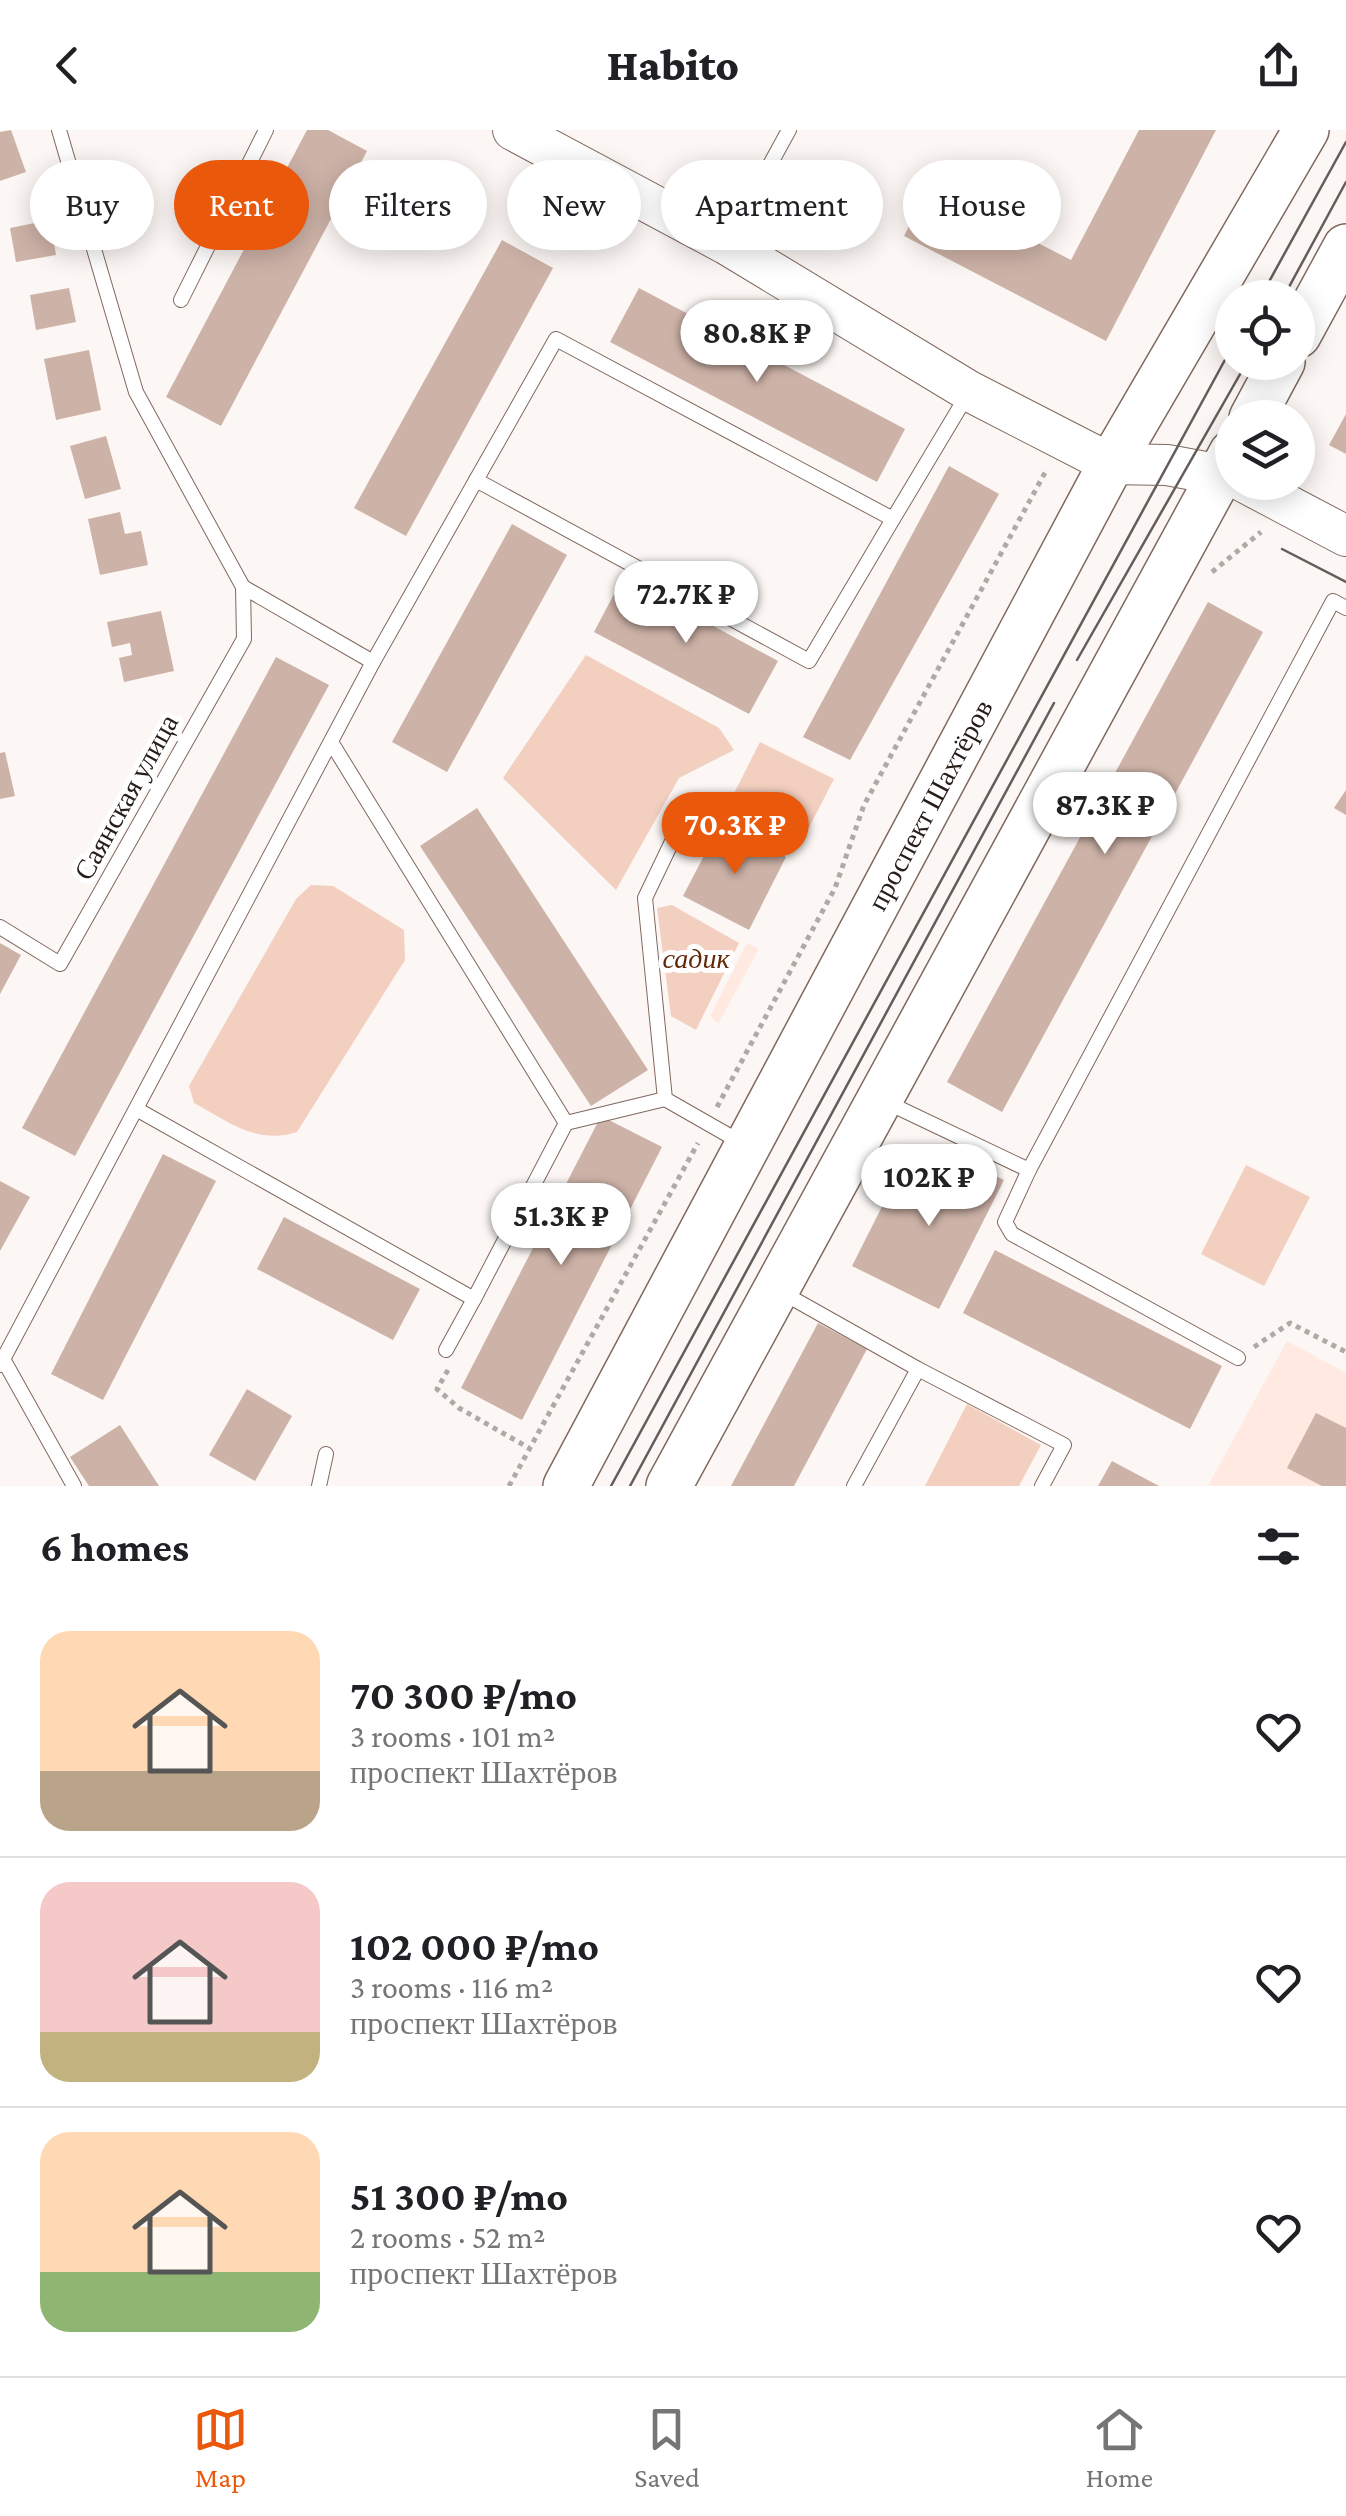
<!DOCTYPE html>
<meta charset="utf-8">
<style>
body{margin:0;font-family:"Crimson Pro",serif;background:#f2f2f2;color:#202124;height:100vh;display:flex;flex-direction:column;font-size:38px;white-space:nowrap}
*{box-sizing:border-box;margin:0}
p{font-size:32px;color:#757577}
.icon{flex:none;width:55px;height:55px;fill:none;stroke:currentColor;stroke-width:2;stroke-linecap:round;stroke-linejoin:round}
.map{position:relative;height:1356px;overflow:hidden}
.sheet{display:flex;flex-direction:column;background:#fff;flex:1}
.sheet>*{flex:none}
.hud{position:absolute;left:30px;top:30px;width:1288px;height:90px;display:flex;gap:20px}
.controls{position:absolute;left:1215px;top:150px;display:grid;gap:20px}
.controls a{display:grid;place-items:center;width:100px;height:100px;border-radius:50%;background:#fff;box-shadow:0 5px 25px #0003;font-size:50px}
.price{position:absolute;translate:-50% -85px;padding:0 22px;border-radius:35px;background:#fff;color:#222;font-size:32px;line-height:65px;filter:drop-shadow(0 2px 5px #0008)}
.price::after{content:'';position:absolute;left:50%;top:60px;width:30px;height:22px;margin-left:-15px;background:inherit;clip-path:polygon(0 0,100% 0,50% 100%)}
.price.active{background:#ea580c;color:#fff}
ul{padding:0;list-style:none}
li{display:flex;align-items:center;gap:30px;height:250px;padding:0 40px}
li+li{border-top:2px solid #e0e0e0}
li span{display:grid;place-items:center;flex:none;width:280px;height:200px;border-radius:30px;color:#555}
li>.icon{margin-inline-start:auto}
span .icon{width:120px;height:120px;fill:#fffc;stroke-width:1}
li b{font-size:42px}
h2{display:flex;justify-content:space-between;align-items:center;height:120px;padding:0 40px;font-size:42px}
.pill{padding:0 35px;border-radius:45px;background:#fff;box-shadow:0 5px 25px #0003;font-size:35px;line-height:90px}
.pill.active{background:#ea580c;color:#fff}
header{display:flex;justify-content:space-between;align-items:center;height:130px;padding:0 40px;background:#fff;font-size:45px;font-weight:800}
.tabs{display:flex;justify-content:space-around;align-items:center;height:140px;border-top:2px solid #e0e0e0;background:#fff;font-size:28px;color:#757577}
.tabs a{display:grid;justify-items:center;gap:5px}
.tabs .active{color:#ea580c}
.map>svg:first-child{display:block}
</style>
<header><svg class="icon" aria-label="back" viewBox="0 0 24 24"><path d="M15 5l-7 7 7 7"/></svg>Habito<svg class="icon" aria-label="share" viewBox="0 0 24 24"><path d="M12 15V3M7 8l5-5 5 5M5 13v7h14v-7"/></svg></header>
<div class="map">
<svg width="1346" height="1356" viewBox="0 0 1346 1356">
<rect width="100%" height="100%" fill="#fcf7f4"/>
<g fill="#ffe9e0">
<path d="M747,813L759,819L718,894L710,886Z"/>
<path d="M1287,1211L1346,1243V1356H1208Z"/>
</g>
<g fill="#f3cfbf">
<path d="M586,525L719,598L734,620L679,648L616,760L503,648Z"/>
<path d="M760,612L834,649L802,711L728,675Z"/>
<path d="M311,755L333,756L404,800L405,830L297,1002C257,1015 229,992 194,973L189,956L296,769Z"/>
<path d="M672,775L739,813L696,900L671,886L657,778Z"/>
<path d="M1246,1035L1310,1067L1264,1156L1201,1124Z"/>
<path d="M967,1274L1041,1315L1019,1356H925Z"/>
</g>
<g fill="#cdb2a7">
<path d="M11,0L26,42L0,51V2Z"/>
<path d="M307,0H328L367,21L221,296L166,267Z"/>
<path d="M1139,0H1216L1106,211L904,106L929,57L1071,130Z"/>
<path d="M50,90L56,125L16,132L10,98Z"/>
<path d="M502,110L553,138L406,406L354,378Z"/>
<path d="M69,158L76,192L36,200L30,165Z"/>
<path d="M639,158L905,299L877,352L610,212Z"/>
<path d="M89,220L101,280L56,290L44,229Z"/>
<path d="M1346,284V324L1329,315Z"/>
<path d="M106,306L121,359L85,369L70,316Z"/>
<path d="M949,336L999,364L850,630L803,607Z"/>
<path d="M120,382L125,404L141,401L148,435L100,445L88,389Z"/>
<path d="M512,394L567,425L447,642L392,612Z"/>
<path d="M623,447L778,531L749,584L594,502Z"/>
<path d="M1208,472L1263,502L1002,982L947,952Z"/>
<path d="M161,481L174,541L124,552L119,528L132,525L130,513L112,517L107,492Z"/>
<path d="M276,527L329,555L75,1026L22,998Z"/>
<path d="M5,622L15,666L0,669V623Z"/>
<path d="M1346,660V685L1334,678Z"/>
<path d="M477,678L648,940L591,976L420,716Z"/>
<path d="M721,693L786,727L749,800L683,766Z"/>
<path d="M0,813L21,825L0,864Z"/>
<path d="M601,986L662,1017L522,1290L461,1258Z"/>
<path d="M946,1021L1004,1050L939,1179L852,1136L899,1043L928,1056Z"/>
<path d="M163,1024L216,1051L103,1270L51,1244Z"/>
<path d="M0,1051L30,1067L0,1121Z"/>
<path d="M284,1087L420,1159L393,1210L257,1139Z"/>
<path d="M995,1120L1222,1236L1190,1299L963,1183Z"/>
<path d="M818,1193L867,1219L794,1356H731Z"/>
<path d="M247,1259L292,1286L255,1351L209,1325Z"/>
<path d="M1316,1283L1346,1298V1356H1322L1287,1338Z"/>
<path d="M120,1295L159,1356H89L70,1327Z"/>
<path d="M1112,1331L1159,1356H1098Z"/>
</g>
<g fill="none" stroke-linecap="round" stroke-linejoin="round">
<defs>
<g id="lane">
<path d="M727,113L789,0"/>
<path d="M181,170L266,0"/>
<path d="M476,350L809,531L893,389"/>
<path d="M373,532L556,209L893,389L969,262"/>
<path d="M331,612L566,993L665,969"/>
<path d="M679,697L645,768L665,969L742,1013"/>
<path d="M0,797L60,834L244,509L243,457L136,262L59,0"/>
<path d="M884,971L1029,1040L1005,1092L1012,1104L1238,1228"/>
<path d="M138,980L474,1169L566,993"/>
<path d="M1029,1040L1333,471L1346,478"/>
<path d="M783,1163L918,1239"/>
<path d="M446,1220L474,1169"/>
<path d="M3,1229L74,1356"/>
<path d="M0,1235L373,532L243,457"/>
<path d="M319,1356L326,1324"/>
<path d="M854,1356L918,1239L1064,1315L1042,1356"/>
</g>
<g id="secondary">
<path d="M513,0L726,114L969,261L1111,334L1167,335L1232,347"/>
<path d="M1244,352L1346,406"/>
</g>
<g id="primary">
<path d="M1298,205L1346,117"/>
<path d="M1252,288L1282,232"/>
<path d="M566,1356L1111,334L1306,0"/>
<path d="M669,1356L1232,323"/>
</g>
</defs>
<use href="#lane" stroke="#80685e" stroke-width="16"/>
<use href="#secondary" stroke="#80685e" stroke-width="42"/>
<use href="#primary" stroke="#80685e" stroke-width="48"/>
<g stroke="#b0a9a6" stroke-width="5" stroke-dasharray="5 5" stroke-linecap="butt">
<path d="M1212,442L1261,402"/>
<path d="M717,977L835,758L864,675L1047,339"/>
<path d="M1254,1217L1290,1193L1346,1222"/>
<path d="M448,1240L437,1259L459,1278L529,1318"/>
<path d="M509,1356L698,1013"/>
</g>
<use href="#lane" stroke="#fff" stroke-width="14"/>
<use href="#secondary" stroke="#fff" stroke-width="40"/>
<use href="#primary" stroke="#fff" stroke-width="45"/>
<g stroke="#655d59" stroke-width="2.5">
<path d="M1260,168L1346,12"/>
<path d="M1283,168L1346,52"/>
<path d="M1282,419L1346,452"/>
<path d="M1077,530L1247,232"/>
<path d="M611,1356L1232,217"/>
<path d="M630,1356L1054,573"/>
</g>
</g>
<g text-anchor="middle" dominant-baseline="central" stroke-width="10" stroke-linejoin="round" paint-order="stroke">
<g font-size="28" fill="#271d19" stroke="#fff">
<text transform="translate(126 667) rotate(-61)">Саянская улица</text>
<text transform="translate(930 675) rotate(-62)">проспект Шахтёров</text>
</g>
<g font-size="28" font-style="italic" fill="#612809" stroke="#fff">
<text x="696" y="828">садик</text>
</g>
</g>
</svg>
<div class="controls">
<a><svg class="icon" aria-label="locate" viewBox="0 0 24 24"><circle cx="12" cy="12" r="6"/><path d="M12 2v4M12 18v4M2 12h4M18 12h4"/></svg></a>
<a><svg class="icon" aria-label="layers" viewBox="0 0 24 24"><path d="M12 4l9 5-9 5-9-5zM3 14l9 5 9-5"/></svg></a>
</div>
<b class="price" style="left:757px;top:255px">80.8K ₽</b>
<b class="price" style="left:686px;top:516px">72.7K ₽</b>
<b class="price" style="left:1105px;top:727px">87.3K ₽</b>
<b class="price active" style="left:735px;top:747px">70.3K ₽</b>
<b class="price" style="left:929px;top:1099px">102K ₽</b>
<b class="price" style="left:561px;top:1138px">51.3K ₽</b>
<div class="hud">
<a class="pill">Buy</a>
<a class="pill active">Rent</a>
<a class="pill">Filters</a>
<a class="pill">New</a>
<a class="pill">Apartment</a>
<a class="pill">House</a>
</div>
</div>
<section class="sheet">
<h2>6 homes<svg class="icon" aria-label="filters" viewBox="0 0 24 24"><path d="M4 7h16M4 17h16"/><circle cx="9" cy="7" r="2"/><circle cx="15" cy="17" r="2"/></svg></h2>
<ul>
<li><span style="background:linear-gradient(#ffd9b3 70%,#b9a48a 0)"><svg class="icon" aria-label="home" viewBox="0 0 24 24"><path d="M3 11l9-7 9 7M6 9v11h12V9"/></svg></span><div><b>70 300 ₽/mo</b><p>3 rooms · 101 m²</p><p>проспект Шахтёров</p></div><svg class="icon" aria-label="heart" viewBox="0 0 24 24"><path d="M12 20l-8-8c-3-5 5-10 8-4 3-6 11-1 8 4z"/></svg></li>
<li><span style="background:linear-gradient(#f6c9c9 75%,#c2b280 0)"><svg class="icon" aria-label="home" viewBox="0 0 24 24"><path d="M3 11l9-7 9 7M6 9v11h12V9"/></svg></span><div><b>102 000 ₽/mo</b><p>3 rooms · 116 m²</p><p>проспект Шахтёров</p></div><svg class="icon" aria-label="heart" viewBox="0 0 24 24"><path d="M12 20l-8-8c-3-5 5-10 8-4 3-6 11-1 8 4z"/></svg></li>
<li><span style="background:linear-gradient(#ffd9b3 70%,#8fb573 0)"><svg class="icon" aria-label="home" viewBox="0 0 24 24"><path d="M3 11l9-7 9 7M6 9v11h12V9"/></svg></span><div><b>51 300 ₽/mo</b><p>2 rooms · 52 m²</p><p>проспект Шахтёров</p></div><svg class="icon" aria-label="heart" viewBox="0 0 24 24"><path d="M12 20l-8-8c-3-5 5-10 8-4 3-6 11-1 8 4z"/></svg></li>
</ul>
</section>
<nav class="tabs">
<a class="active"><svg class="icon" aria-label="map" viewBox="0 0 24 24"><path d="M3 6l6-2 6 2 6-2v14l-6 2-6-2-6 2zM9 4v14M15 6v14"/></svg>Map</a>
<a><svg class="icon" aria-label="saved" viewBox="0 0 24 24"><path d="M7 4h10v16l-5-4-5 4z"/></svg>Saved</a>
<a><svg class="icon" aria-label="home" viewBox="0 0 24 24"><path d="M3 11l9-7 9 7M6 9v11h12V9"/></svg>Home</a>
</nav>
